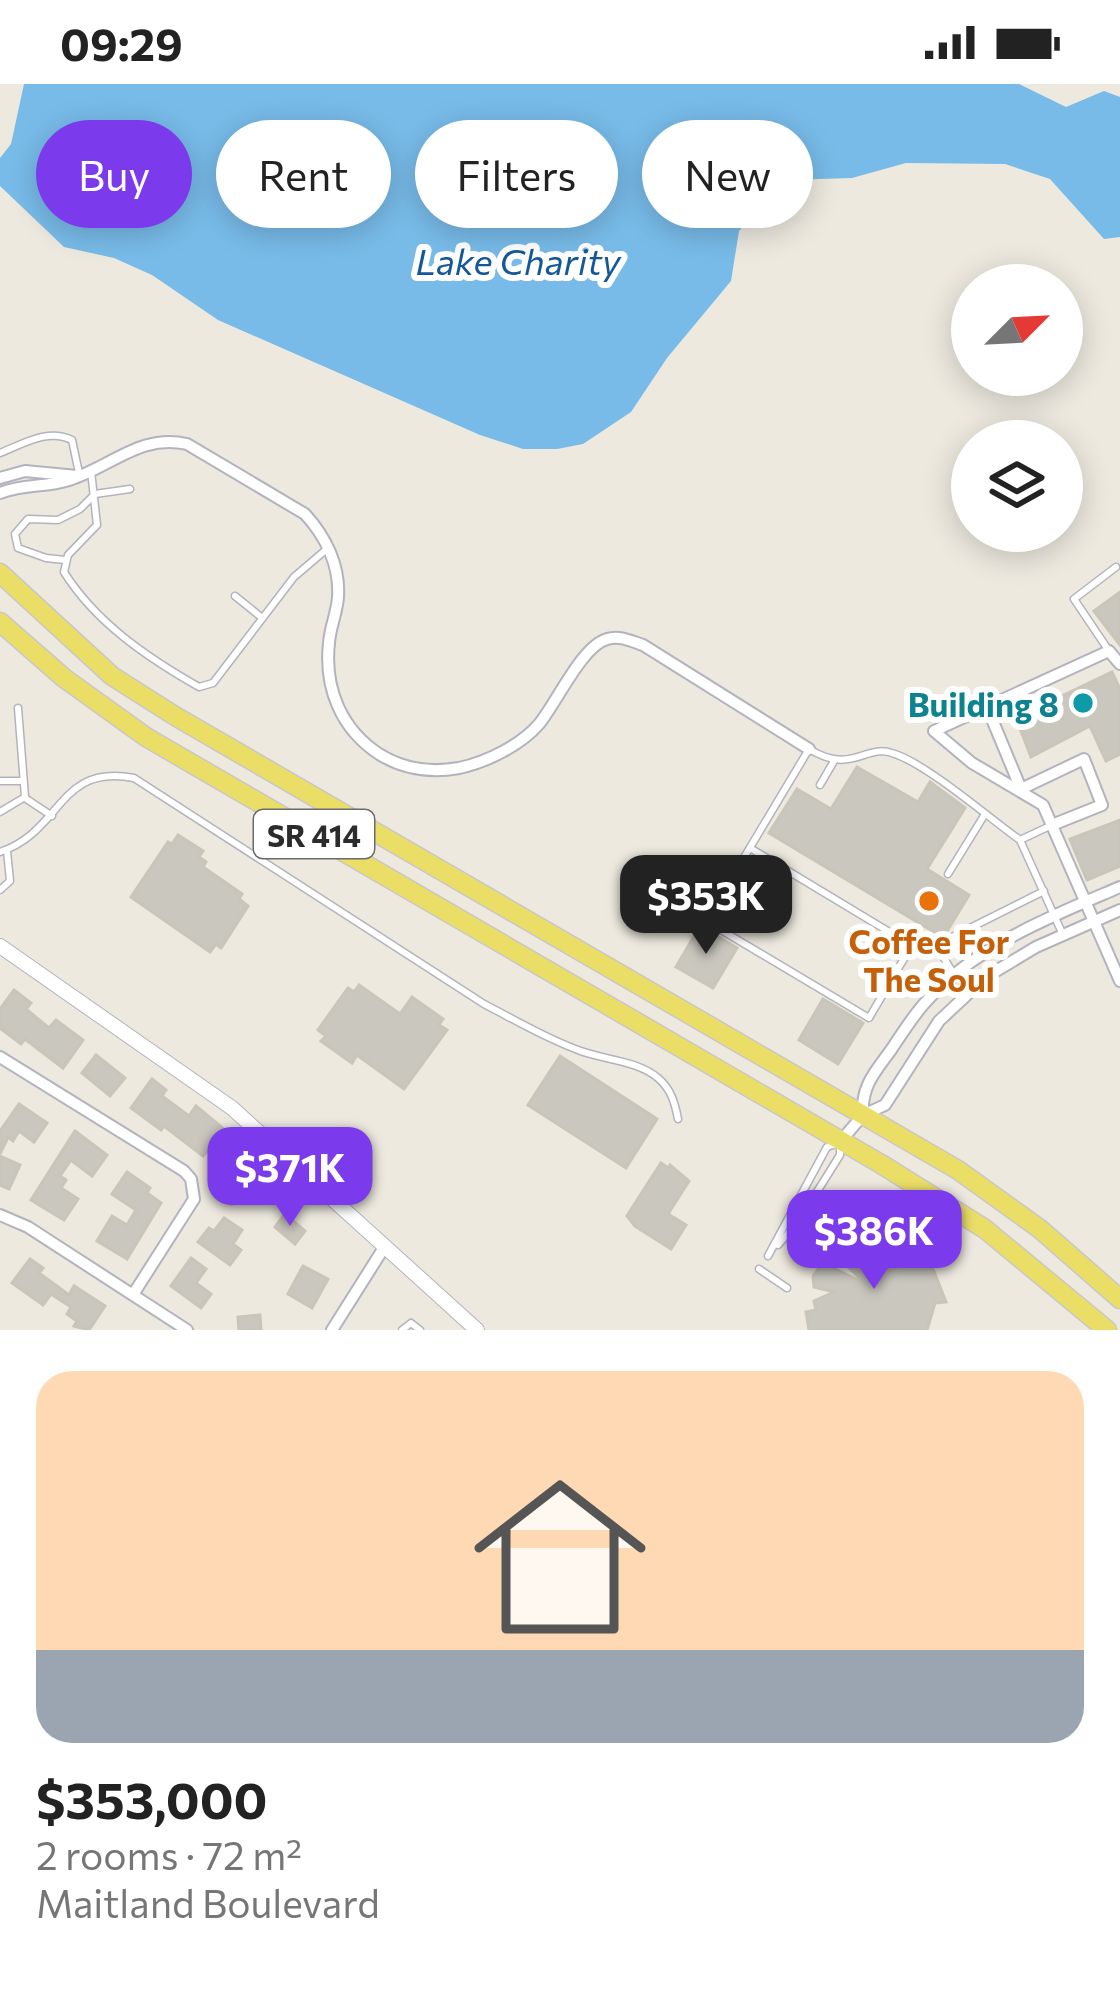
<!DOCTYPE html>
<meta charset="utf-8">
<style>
body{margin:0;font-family:Commissioner,sans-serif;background:#f6f6f6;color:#222;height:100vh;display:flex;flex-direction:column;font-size:45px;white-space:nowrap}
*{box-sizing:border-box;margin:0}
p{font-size:39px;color:#767676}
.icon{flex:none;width:66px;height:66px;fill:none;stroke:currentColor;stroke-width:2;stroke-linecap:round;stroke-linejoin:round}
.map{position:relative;height:1246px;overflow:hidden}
.panel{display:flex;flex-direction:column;background:#fff;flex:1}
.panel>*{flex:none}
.top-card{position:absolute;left:36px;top:36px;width:1050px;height:108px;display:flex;gap:24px}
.needle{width:78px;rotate:66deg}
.controls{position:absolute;left:951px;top:180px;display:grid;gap:24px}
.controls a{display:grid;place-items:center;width:132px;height:132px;border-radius:50%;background:#fff;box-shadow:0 6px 30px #0003;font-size:60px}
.price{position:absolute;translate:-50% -102px;padding:0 27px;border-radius:24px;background:#7c3aed;color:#fff;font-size:39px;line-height:78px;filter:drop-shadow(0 3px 6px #0008)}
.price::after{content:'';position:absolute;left:50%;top:72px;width:36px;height:27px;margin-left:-18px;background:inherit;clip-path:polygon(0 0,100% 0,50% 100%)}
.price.current{background:#222;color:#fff}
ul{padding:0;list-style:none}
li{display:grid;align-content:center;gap:24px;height:636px;padding:0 36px}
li+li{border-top:3px solid #e0e0e0}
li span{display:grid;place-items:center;height:372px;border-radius:36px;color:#555}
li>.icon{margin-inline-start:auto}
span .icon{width:216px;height:216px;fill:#fffc;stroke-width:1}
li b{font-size:51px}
.chip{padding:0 42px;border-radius:54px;background:#fff;box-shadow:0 6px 30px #0003;font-size:42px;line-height:108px}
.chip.current{background:#7c3aed;color:#fff}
.status{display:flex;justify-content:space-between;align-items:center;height:84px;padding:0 60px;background:#fff;direction:ltr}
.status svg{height:33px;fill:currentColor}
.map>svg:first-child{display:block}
</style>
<div class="status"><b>09:29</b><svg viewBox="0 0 49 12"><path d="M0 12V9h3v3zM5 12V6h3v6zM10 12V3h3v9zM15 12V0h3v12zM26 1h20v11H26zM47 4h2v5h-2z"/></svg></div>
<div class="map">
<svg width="1120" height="1246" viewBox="0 0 1120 1246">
<rect width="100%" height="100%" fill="#ede9df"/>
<path fill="#78bbe9" d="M24,0H1019L1066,23L1104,7L1120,13V153L1104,155L1050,95L1005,80L906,79L852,94L785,96L739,147L731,197L667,274L631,328L583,360L557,365H523L480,351L218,236L152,191L114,174L64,163L0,102V74L11,60Z"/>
<g fill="#c9c7be" stroke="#c9c5b9" stroke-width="3">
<path d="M1120,508V561L1094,527Z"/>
<path d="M1112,588L1120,605V670L1106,677L1090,642L1031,673L1016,634Z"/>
<path d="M857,683L918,718L930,698L965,724L927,785L969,811L947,847L939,851L769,749L797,705L831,725Z"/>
<path d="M1120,736V782L1087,796L1070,755Z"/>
<path d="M178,751L203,767L199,773L206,778L203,783L242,810L239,815L248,822L221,864L216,860L210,868L131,813L168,758L172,760Z"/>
<path d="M700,842L737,864L713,904L676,883Z"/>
<path d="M359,901L400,930L412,913L443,935L439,941L447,946L404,1005L357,971L352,979L321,957L326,952L318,946L348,904L354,908Z"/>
<path d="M14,906L31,919L26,925L49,944L56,936L83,956L63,984L25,955L21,960L0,944V925Z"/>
<path d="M823,915L863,939L838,980L799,956Z"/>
<path d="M96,971L125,994L110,1012L82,989Z"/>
<path d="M560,972L657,1035L626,1084L528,1021Z"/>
<path d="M152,995L166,1006L162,1012L189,1032L196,1022L225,1046L203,1072L164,1042L161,1046L131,1024Z"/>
<path d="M19,1020L47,1039L34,1058L19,1047L13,1057L8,1053L0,1070V1047Z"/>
<path d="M75,1047L107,1071L92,1092L71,1076L60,1092L66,1096L61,1104L78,1115L64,1136L31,1116Z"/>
<path d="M0,1072L20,1081L9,1105L0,1101Z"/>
<path d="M661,1079L668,1084L670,1081L689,1097L668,1130L686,1141L671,1165L635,1142L627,1132Z"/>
<path d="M127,1088L150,1104L147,1109L161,1119L127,1175L97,1157L112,1132L127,1141L136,1126L112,1110Z"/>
<path d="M260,1099L262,1117L231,1120L229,1102Z"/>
<path d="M285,1130L305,1147L295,1160L275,1143Z"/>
<path d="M224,1134L242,1146L233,1160L241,1166L230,1181L198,1158L209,1144L214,1147Z"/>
<path d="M849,1146L865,1175L903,1168L933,1185L946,1218L935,1219L927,1246H809L806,1228L816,1226L814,1217L834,1208L814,1203L813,1192L823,1179L864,1199L828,1162Z"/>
<path d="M191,1174L206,1185L196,1199L211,1210L201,1224L171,1202Z"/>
<path d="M30,1175L43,1184L39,1189L69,1211L74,1202L105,1222L89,1246L74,1242L77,1237L67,1230L71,1223L51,1210L43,1221L12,1199Z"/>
<path d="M303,1182L328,1195L312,1224L288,1210Z"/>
<path d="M260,1231L261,1246H239L238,1233Z"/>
</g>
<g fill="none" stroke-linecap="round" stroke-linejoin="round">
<defs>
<g id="service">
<path d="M0,369C23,360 48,344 72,356L79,389"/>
<path d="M91,387L97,441L68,471L64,488C96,539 148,574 199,603L213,599L294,493L328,464"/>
<path d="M65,476L46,474L18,464L15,450L28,435L58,436L80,425L95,410L130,405"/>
<path d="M235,512L261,533"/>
<path d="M1109,567L1074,515L1116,483"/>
<path d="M0,697H23"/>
<path d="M820,701L834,677"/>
<path d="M25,714L52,732"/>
<path d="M0,728L25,713L18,624"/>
<path d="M1052,741L1020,756L1063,851"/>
<path d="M750,764L911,861"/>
<path d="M0,768C63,747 58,679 134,694L484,920C515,936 545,954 578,966C603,976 637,976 658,994C671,1005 675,1019 678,1035"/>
<path d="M948,790L985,730"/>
<path d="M0,806L10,797L7,767"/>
<path d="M936,861L1044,807"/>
<path d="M953,889L936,861H912L869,934L706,837L809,665C852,691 865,660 892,669C926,679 989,734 1020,756"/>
<path d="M778,1161L800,1135L840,1071V1062"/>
<path d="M768,1172L827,1063L836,1060"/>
<path d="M759,1185L787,1204"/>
<path d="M402,1246L411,1239L420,1246"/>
</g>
<g id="minor">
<path d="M0,394L25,387L77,392"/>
<path d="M0,409C27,399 44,404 69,396C111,383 141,349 187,360L305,430C326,453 340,482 338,513C337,529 330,543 329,559C324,604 341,645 379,670C403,685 431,689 459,684C487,678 521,661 539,640C557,618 582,562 607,555C620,551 631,557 643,561L809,665"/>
<path d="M1120,580L1109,567L934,647L972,679L1043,721L1120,897"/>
<path d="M987,623L1021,705L1084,675L1102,721L1052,741"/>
<path d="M0,973L184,1087L191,1095L194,1115L134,1209"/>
<path d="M863,1031C861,1003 874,989 891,966C901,951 911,935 923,921C974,862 1050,833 1120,803"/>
<path d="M840,1058L863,1031L885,1021L939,937L986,893L1036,863L1120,826"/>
<path d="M0,1131L28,1143L187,1246"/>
<path d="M332,1246L385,1162"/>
</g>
<path id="tertiary" d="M0,862L232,1024L477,1246"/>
<g id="primary">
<path d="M0,489L112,592L175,632L958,1086L1040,1145L1120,1215"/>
<path d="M0,538L64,594L146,653L881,1080L985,1145L1107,1246"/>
</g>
</defs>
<use href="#service" stroke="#b3b3bf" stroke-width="9"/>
<use href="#minor" stroke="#b3b3bf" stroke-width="14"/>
<use href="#tertiary" stroke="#b3b3bf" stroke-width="16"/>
<use href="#primary" stroke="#c8c8c8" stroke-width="21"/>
<use href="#service" stroke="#fff" stroke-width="6"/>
<use href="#minor" stroke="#fff" stroke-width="10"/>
<use href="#tertiary" stroke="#fff" stroke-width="14"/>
<use href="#primary" stroke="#eade67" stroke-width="18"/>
</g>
<circle fill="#0f9aa8" stroke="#fff" stroke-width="4.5" cx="1083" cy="619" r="12"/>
<circle fill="#e8710a" stroke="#fff" stroke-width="4.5" cx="929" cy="817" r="12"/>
<g text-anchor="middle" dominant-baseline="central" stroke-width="12" stroke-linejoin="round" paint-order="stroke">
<rect fill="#fff" stroke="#6b6b6b" stroke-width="3" x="254" y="726" width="120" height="48" rx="9"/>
<g font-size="30" font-weight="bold" fill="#2c2c2c">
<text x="314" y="750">SR 414</text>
</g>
<g font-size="33" font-weight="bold" fill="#0d838f" stroke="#fff" text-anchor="end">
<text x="1059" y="619">Building 8</text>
</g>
<g font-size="33" font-weight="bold" fill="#c56008" stroke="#fff">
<text x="929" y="856">Coffee For<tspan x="929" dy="38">The Soul</tspan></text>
</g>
<g font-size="36" font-style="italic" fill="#145898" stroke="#fff">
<text x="518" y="176">Lake Charity</text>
</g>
</g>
</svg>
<div class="controls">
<a><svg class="needle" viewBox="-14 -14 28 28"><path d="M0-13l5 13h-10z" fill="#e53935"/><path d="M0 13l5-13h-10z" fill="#767676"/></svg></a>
<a><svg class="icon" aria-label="layers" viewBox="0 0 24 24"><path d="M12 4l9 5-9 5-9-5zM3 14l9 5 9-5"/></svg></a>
</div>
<b class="price current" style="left:706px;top:873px">$353K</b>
<b class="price" style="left:290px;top:1145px">$371K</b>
<b class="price" style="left:874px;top:1208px">$386K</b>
<div class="top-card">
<a class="chip current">Buy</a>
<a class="chip">Rent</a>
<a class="chip">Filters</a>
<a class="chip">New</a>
</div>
</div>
<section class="panel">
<ul>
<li><span style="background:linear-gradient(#ffd9b3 75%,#9aa5b1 0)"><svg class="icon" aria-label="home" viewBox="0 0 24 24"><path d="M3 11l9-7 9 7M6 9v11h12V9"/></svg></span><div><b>$353,000</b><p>2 rooms · 72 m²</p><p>Maitland Boulevard</p></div></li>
</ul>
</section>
